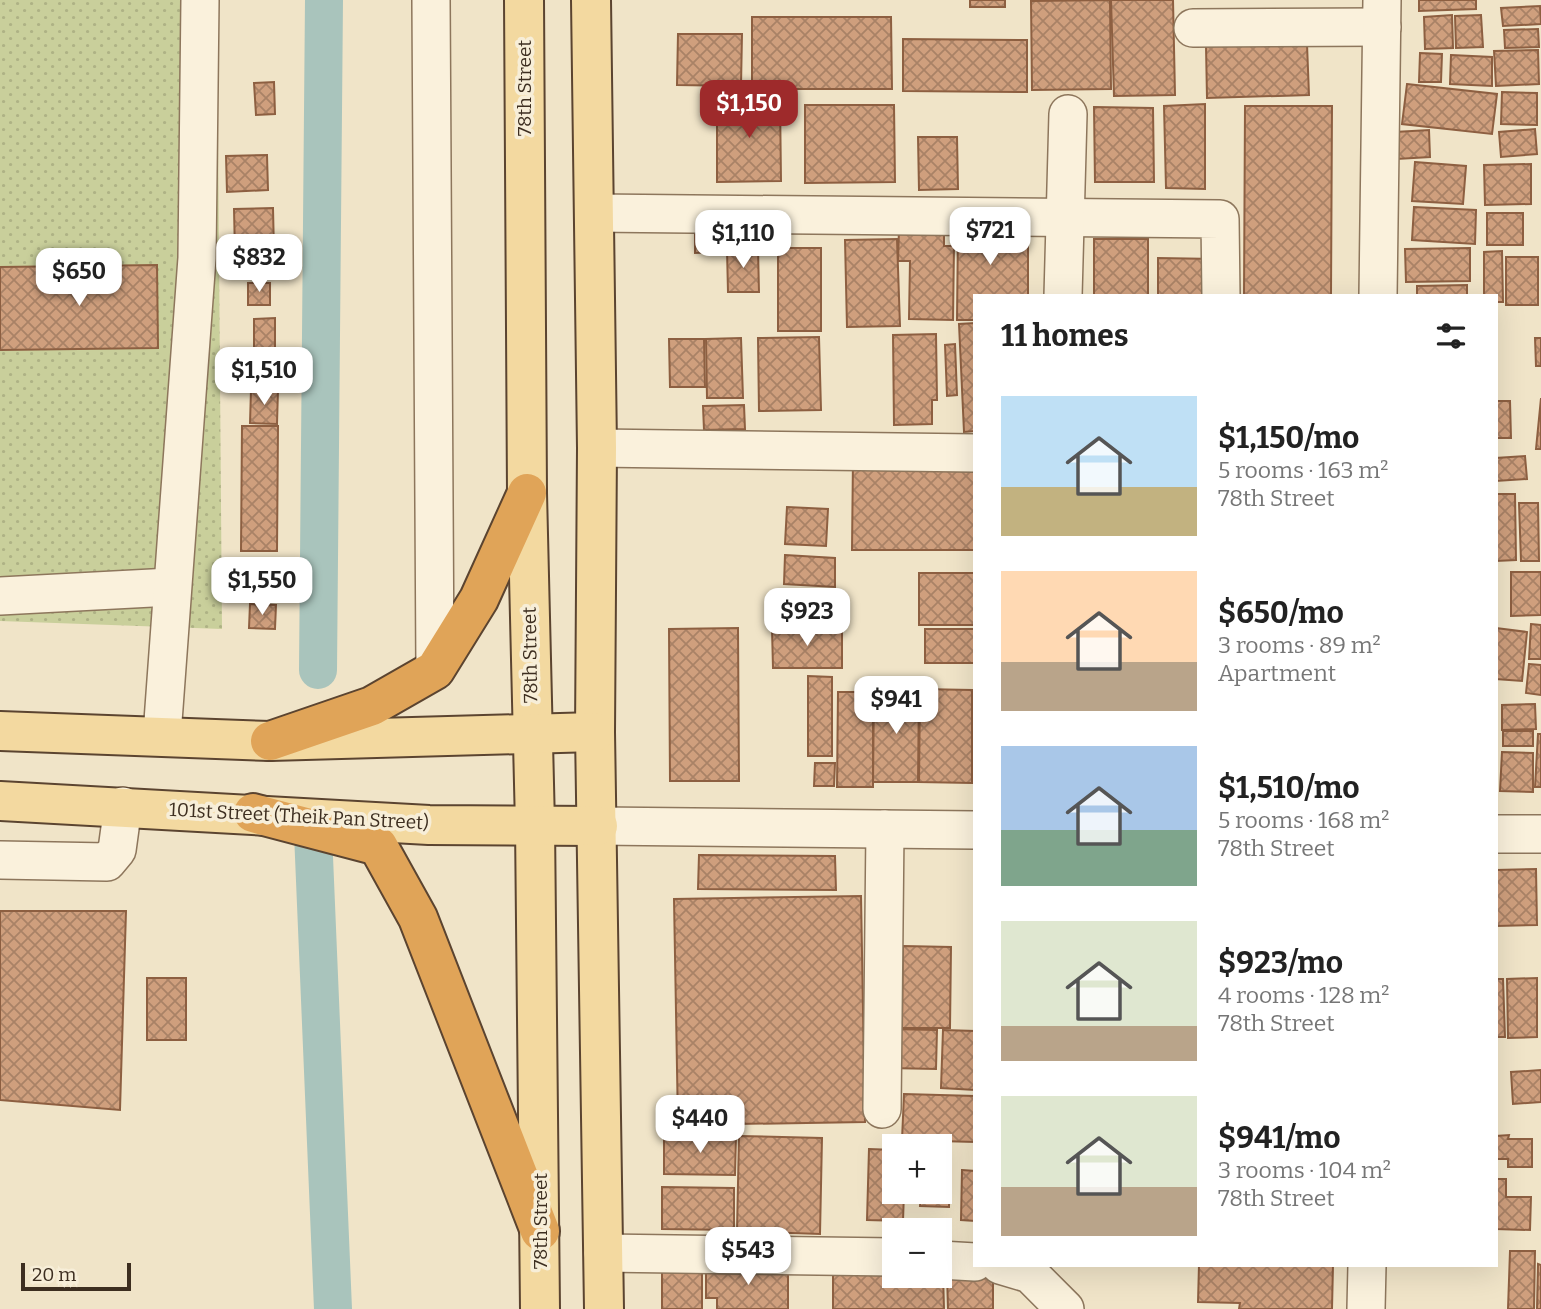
<!DOCTYPE html>
<meta charset="utf-8">
<style>
body{margin:0;font-family:Bitter,serif;background:#f2f2f2;color:#222;height:100vh;display:flex;flex-direction:column;font-size:26px;white-space:nowrap}
*{box-sizing:border-box;margin:0}
p{font-size:23px;color:#767676}
.icon{flex:none;width:38px;height:38px;fill:none;stroke:currentColor;stroke-width:2;stroke-linecap:round;stroke-linejoin:round}
.map{position:relative;flex:1;overflow:hidden}
.panel{position:absolute;left:973px;top:294px;width:525px;height:973px;display:flex;flex-direction:column;background:#fff;border-radius:0px;box-shadow:0 7px 28px #0002}
.panel>*{flex:none}
.tools{position:absolute;left:882px;top:1134px;display:grid;gap:14px}
.tools a{display:grid;place-items:center;width:70px;height:70px;border-radius:0px;background:#fff;box-shadow:0 7px 28px #0002;font-size:35px}
.scale{position:absolute;left:21px;bottom:18px;width:110px;box-sizing:border-box;padding-left:7px;border:4px solid #3d2e20;border-top:0;font-size:19px;line-height:24px;white-space:nowrap;color:#3d2e20;-webkit-text-stroke:5px #f7eed8;paint-order:stroke}
.price{position:absolute;translate:-50% -60px;padding:0 16px;border-radius:14px;background:#fff;color:#222;font-size:23px;line-height:46px;filter:drop-shadow(0 2px 4px #0008)}
.price::after{content:'';position:absolute;left:50%;top:42px;width:21px;height:16px;margin-left:-10px;background:inherit;clip-path:polygon(0 0,100% 0,50% 100%)}
.price.on{background:#9e2a2b;color:#fff}
ul{padding:0;list-style:none}
li{display:flex;align-items:center;gap:21px;height:175px;padding:0 28px}
li span{display:grid;place-items:center;flex:none;width:196px;height:140px;border-radius:0px;color:#555}
li>.icon{margin-inline-start:auto}
span .icon{width:84px;height:84px;fill:#fffc;stroke-width:1}
li b{font-size:30px}
h2{display:flex;justify-content:space-between;align-items:center;height:84px;padding:0 28px;font-size:30px}
.map>svg:first-child{display:block}
</style>
<div class="map">
<svg width="1541" height="1309" viewBox="0 0 1541 1309">
<defs>
<pattern id="grass-dots" width="8" height="8" patternUnits="userSpaceOnUse" patternTransform="scale(1.75)"><rect width="8" height="8" fill="#c9cf9b"/><path d="M2 2h.1M6 6h.1" fill="none" stroke="#aeb285" stroke-width="1.8" stroke-linecap="round"/></pattern>
<pattern id="building-cross-hatch" width="8" height="8" patternUnits="userSpaceOnUse" patternTransform="scale(1.75)"><rect width="8" height="8" fill="#cf9f7d"/><path d="M0 0l8 8M0 8l8-8" fill="none" stroke="#a98266"/></pattern>
</defs>
<rect width="100%" height="100%" fill="#f0e4c8"/>
<path fill="url(#grass-dots)" d="M0,0H217L222,629L0,621Z"/>
<g fill="none" stroke-linecap="round" stroke-linejoin="round">
<g stroke="#a9c4bc" stroke-width="38">
<path d="M318,670L324,0"/>
<path d="M313,833L333,1309"/>
</g>
</g>
<g fill="url(#building-cross-hatch)" stroke="#8d5f41" stroke-width="2">
<rect x="970" y="0" width="35" height="7"/>
<path d="M1110,0L1111,89L1032,90L1031,1Z"/>
<path d="M1111,0H1173L1175,95L1114,96Z"/>
<path d="M1419,0H1476V9L1419,11Z"/>
<path d="M1540,6L1541,24L1503,26L1501,8Z"/>
<path d="M1452,15L1453,48L1425,49L1424,17Z"/>
<path d="M1481,15L1483,47L1456,48L1455,16Z"/>
<path d="M752,17H891L892,89H752Z"/>
<path d="M1538,29L1539,47L1505,48L1504,30Z"/>
<path d="M678,34H742L741,86L677,85Z"/>
<path d="M903,39L1027,40V92L903,91Z"/>
<path d="M1307,44L1309,95L1207,98L1206,46Z"/>
<path d="M1538,50L1539,84L1496,86L1494,51Z"/>
<path d="M1420,53L1442,54L1441,82H1419Z"/>
<path d="M1451,55L1492,57V86L1450,84Z"/>
<path d="M274,82L275,114L256,115L254,83Z"/>
<path d="M1407,84L1497,94L1492,134L1402,124Z"/>
<path d="M1502,92L1537,93V125L1501,124Z"/>
<path d="M717,99H780L781,181L717,182Z"/>
<path d="M1205,104V189L1166,188L1164,106Z"/>
<path d="M805,105H894L895,182L805,183Z"/>
<path d="M1245,106H1332L1331,296H1244Z"/>
<path d="M1094,107L1153,108L1154,182H1095Z"/>
<path d="M1535,129L1537,154L1501,157L1499,132Z"/>
<path d="M1429,130L1430,157L1397,159L1395,132Z"/>
<path d="M918,137H957L958,189L919,190Z"/>
<path d="M267,155L268,190L227,192L226,156Z"/>
<path d="M1415,162L1466,166L1463,204L1412,201Z"/>
<path d="M1531,164V204L1485,205L1484,165Z"/>
<path d="M1414,207L1476,210L1475,244L1412,240Z"/>
<path d="M273,208L274,252L235,253L234,209Z"/>
<rect x="1487" y="213" width="36" height="32"/>
<path d="M695,229H719V252L695,253Z"/>
<path d="M899,229L944,230V246H954L953,320L909,319L910,261H898Z"/>
<path d="M958,229L1028,230V296H975V320H957Z"/>
<path d="M897,239L900,326L847,327L845,240Z"/>
<rect x="1094" y="239" width="54" height="57"/>
<path d="M758,248L759,292H728L727,250Z"/>
<rect x="778" y="248" width="43" height="83"/>
<path d="M1470,248V281L1406,282L1405,249Z"/>
<path d="M1502,251L1503,302H1496V296H1484V252Z"/>
<rect x="1506" y="257" width="32" height="48"/>
<path d="M1158,258L1216,259V296H1158Z"/>
<path d="M157,265L158,348L0,350V267Z"/>
<rect x="248" y="283" width="22" height="22"/>
<path d="M1467,285V296H1417V286Z"/>
<path d="M275,318V348H254V319Z"/>
<path d="M975,323V431L964,432L959,324Z"/>
<path d="M936,334L937,400H932V424L894,425L893,335Z"/>
<path d="M819,337L821,410L759,411L758,338Z"/>
<path d="M741,338L743,398H707L706,339Z"/>
<path d="M1535,338H1541V366H1536Z"/>
<path d="M669,339H704L705,387H670Z"/>
<path d="M955,344L957,395L947,396L945,345Z"/>
<path d="M251,390H278L277,424L250,423Z"/>
<path d="M1541,398V449H1536Z"/>
<path d="M1496,401H1510L1511,438H1496Z"/>
<path d="M744,405L745,429L704,430L703,406Z"/>
<path d="M242,426H278L277,551H241Z"/>
<path d="M1525,456L1527,479L1496,481V458Z"/>
<path d="M853,458H975V550H852Z"/>
<path d="M1496,494H1515L1516,560L1496,561Z"/>
<path d="M1519,503H1538L1539,561H1521Z"/>
<path d="M787,507L828,509L826,546L785,544Z"/>
<path d="M785,555L835,558V587L784,584Z"/>
<path d="M250,563L277,565L275,599L248,598Z"/>
<path d="M1511,572H1541V615L1511,616Z"/>
<rect x="919" y="573" width="56" height="52"/>
<path d="M250,604L276,605L275,629L249,628Z"/>
<path d="M1531,624L1541,625V659H1529Z"/>
<path d="M738,628L739,781H670L669,629Z"/>
<path d="M1496,628L1527,632L1522,681L1496,679Z"/>
<path d="M772,629H842V668H773Z"/>
<rect x="925" y="629" width="50" height="34"/>
<path d="M1529,664L1541,665V695L1526,693Z"/>
<path d="M808,676L832,677V756H808Z"/>
<path d="M874,689H919L918,782H873Z"/>
<path d="M920,689L972,690V783L919,782Z"/>
<path d="M838,692H873V787H837Z"/>
<path d="M1535,704L1536,729L1502,730V705Z"/>
<rect x="1503" y="731" width="30" height="15"/>
<path d="M1538,734H1541V787H1535Z"/>
<path d="M1502,752L1533,753V792L1500,791Z"/>
<path d="M815,763H835L834,786H814Z"/>
<path d="M699,855L835,856L836,890L698,889Z"/>
<path d="M1536,869L1537,925L1496,926V870Z"/>
<path d="M861,896L865,1122L678,1125L674,899Z"/>
<path d="M0,911H126L120,1110L0,1100Z"/>
<path d="M903,946L951,947L950,1028H902Z"/>
<rect x="147" y="978" width="39" height="62"/>
<path d="M1537,978V1037L1508,1038L1507,979Z"/>
<path d="M1496,979H1503L1505,1037H1496Z"/>
<path d="M890,1029L937,1030L936,1069L889,1068Z"/>
<path d="M943,1030L975,1031V1090L941,1088Z"/>
<path d="M1541,1070V1102L1513,1104L1511,1072Z"/>
<path d="M904,1094L975,1096V1142L902,1140Z"/>
<path d="M664,1135L736,1136L735,1175L664,1174Z"/>
<path d="M1509,1135L1508,1139H1532V1167H1508V1159H1496V1136Z"/>
<path d="M739,1136L822,1138L820,1234L737,1231Z"/>
<path d="M869,1149L894,1150V1192H904L903,1221L867,1220Z"/>
<path d="M940,1166H950L949,1207L920,1206L921,1192H940Z"/>
<path d="M962,1170L975,1171V1221L961,1220Z"/>
<path d="M1496,1179H1506V1197H1531L1530,1230L1496,1229Z"/>
<path d="M662,1187L734,1188V1230L662,1229Z"/>
<path d="M1510,1251H1535L1534,1309H1508Z"/>
<path d="M1538,1264L1541,1265V1309H1537Z"/>
<path d="M1199,1265H1333L1332,1309H1239L1240,1303L1198,1302Z"/>
<rect x="662" y="1266" width="40" height="43"/>
<path d="M706,1266L788,1267V1309H717V1298H706Z"/>
<path d="M833,1274H943L944,1309H833Z"/>
<path d="M947,1274H993V1309H948Z"/>
</g>
<g fill="none" stroke-linecap="round" stroke-linejoin="round">
<defs>
<g id="minor">
<path d="M431,0L435,670"/>
<path d="M1193,28L1382,27"/>
<path d="M594,213L1220,219L1221,296"/>
<path d="M1063,296L1068,114"/>
<path d="M1378,296L1382,0"/>
<path d="M597,448L975,453"/>
<path d="M0,596L171,587"/>
<path d="M162,735L197,258L200,0"/>
<path d="M598,826L975,830"/>
<path d="M1496,834H1541"/>
<path d="M0,860L107,862L117,850L123,806"/>
<path d="M882,1109L885,829"/>
<path d="M603,1253L894,1257"/>
<path d="M940,1260L975,1262"/>
<path d="M1000,1265L1030,1274L1065,1309"/>
<path d="M1366,1309L1367,1265"/>
</g>
<g id="major">
<path d="M524,0L527,493L535,825L540,1309"/>
<path d="M591,0L597,448L595,732L604,1309"/>
<path d="M0,731L270,741L595,732"/>
<path d="M0,801L429,825L598,826"/>
</g>
<g id="highway">
<path d="M270,741L372,706L435,670L479,599L527,493"/>
<path d="M253,813L378,846L418,918L540,1231"/>
</g>
</defs>
<use href="#minor" stroke="#8d765c" stroke-width="40"/>
<use href="#major" stroke="#5b4430" stroke-width="42"/>
<use href="#highway" stroke="#5b4430" stroke-width="42"/>
<use href="#minor" stroke="#faf1dc" stroke-width="37"/>
<use href="#major" stroke="#f3d9a0" stroke-width="38"/>
<use href="#highway" stroke="#e0a458" stroke-width="38"/>
</g>
<g text-anchor="middle" dominant-baseline="central" stroke-width="7" stroke-linejoin="round" paint-order="stroke">
<g font-size="19" fill="#3d2e20" stroke="#f7eed8">
<text transform="translate(524 88) rotate(-90)">78th Street</text>
<text transform="translate(530 655) rotate(-91)">78th Street</text>
<text transform="translate(299 816) rotate(3)">101st Street (Theik Pan Street)</text>
<text transform="translate(540 1221) rotate(-90)">78th Street</text>
</g>
</g>
</svg>
<div class="tools">
<a>+</a>
<a>−</a>
</div>
<div class="scale">20 m</div>
<b class="price on" style="left:749px;top:140px">$1,150</b>
<b class="price" style="left:990px;top:267px">$721</b>
<b class="price" style="left:743px;top:270px">$1,110</b>
<b class="price" style="left:259px;top:294px">$832</b>
<b class="price" style="left:79px;top:308px">$650</b>
<b class="price" style="left:264px;top:407px">$1,510</b>
<b class="price" style="left:262px;top:617px">$1,550</b>
<b class="price" style="left:807px;top:648px">$923</b>
<b class="price" style="left:896px;top:736px">$941</b>
<b class="price" style="left:700px;top:1155px">$440</b>
<b class="price" style="left:748px;top:1287px">$543</b>
<section class="panel">
<h2>11 homes<svg class="icon" aria-label="filters" viewBox="0 0 24 24"><path d="M4 7h16M4 17h16"/><circle cx="9" cy="7" r="2"/><circle cx="15" cy="17" r="2"/></svg></h2>
<ul>
<li><span style="background:linear-gradient(#bfe0f5 65%,#c2b280 0)"><svg class="icon" aria-label="home" viewBox="0 0 24 24"><path d="M3 11l9-7 9 7M6 9v11h12V9"/></svg></span><div><b>$1,150/mo</b><p>5 rooms · 163 m²</p><p>78th Street</p></div></li>
<li><span style="background:linear-gradient(#ffd9b3 65%,#b9a48a 0)"><svg class="icon" aria-label="home" viewBox="0 0 24 24"><path d="M3 11l9-7 9 7M6 9v11h12V9"/></svg></span><div><b>$650/mo</b><p>3 rooms · 89 m²</p><p>Apartment</p></div></li>
<li><span style="background:linear-gradient(#a9c7e8 60%,#7fa58c 0)"><svg class="icon" aria-label="home" viewBox="0 0 24 24"><path d="M3 11l9-7 9 7M6 9v11h12V9"/></svg></span><div><b>$1,510/mo</b><p>5 rooms · 168 m²</p><p>78th Street</p></div></li>
<li><span style="background:linear-gradient(#dfe7d0 75%,#b9a48a 0)"><svg class="icon" aria-label="home" viewBox="0 0 24 24"><path d="M3 11l9-7 9 7M6 9v11h12V9"/></svg></span><div><b>$923/mo</b><p>4 rooms · 128 m²</p><p>78th Street</p></div></li>
<li><span style="background:linear-gradient(#dfe7d0 65%,#b9a48a 0)"><svg class="icon" aria-label="home" viewBox="0 0 24 24"><path d="M3 11l9-7 9 7M6 9v11h12V9"/></svg></span><div><b>$941/mo</b><p>3 rooms · 104 m²</p><p>78th Street</p></div></li>
</ul>
</section>
</div>
